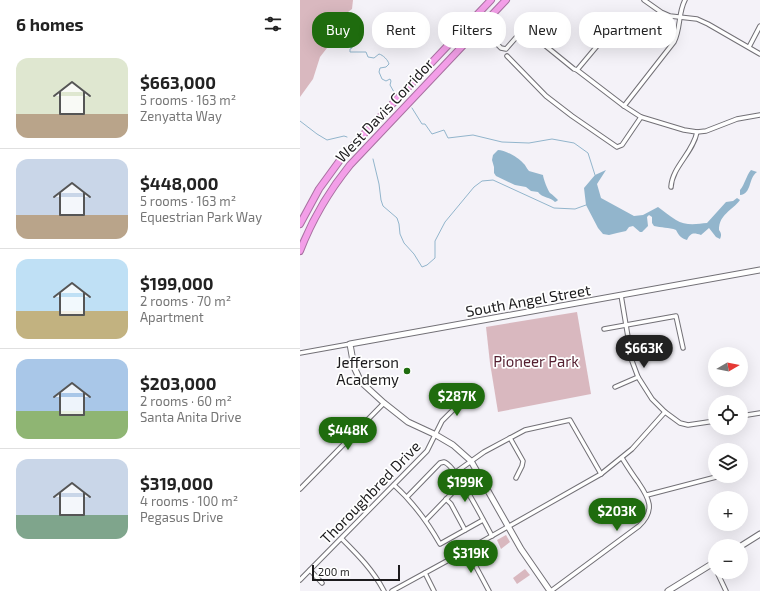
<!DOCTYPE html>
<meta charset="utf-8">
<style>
body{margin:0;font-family:"Exo 2",sans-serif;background:#f2f2f2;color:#222;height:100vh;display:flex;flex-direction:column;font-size:15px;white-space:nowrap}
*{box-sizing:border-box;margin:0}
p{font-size:13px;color:#767676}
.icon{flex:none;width:22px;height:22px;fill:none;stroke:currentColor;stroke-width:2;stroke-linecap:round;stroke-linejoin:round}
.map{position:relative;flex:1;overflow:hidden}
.panel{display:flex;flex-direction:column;background:#fff;width:300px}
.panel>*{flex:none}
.guide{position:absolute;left:12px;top:12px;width:380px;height:36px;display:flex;gap:8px}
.needle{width:26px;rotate:80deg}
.controls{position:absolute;left:408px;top:347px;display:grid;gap:8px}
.controls a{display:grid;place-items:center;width:40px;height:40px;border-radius:50%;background:#fff;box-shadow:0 4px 16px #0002;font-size:20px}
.scale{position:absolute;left:12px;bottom:10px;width:88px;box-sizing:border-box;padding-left:4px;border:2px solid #1c1b1d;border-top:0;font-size:11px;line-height:14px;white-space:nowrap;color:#1c1b1d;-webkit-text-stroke:3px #fff;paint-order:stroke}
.price{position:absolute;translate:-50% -34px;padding:0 9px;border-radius:14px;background:#1f6c0e;color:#fff;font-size:13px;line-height:26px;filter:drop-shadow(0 1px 2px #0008)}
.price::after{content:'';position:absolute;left:50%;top:24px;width:12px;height:9px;margin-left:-6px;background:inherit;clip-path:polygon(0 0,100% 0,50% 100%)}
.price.selected{background:#222;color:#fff}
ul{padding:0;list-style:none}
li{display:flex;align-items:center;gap:12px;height:100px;padding:0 16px}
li+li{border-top:1px solid #e0e0e0}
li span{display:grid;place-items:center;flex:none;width:112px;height:80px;border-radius:12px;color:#555}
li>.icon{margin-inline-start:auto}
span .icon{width:48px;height:48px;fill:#fffc;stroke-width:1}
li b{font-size:17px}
h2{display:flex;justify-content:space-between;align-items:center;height:48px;padding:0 16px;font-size:17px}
.tag{padding:0 14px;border-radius:16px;background:#fff;box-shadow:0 4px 16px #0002;font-size:14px;line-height:36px}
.tag.selected{background:#1f6c0e;color:#fff}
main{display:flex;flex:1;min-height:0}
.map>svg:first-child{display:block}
</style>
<main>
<section class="panel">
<h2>6 homes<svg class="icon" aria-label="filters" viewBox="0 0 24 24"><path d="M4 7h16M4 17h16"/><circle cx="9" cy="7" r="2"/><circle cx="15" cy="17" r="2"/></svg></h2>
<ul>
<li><span style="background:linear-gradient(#dfe7d0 70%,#b9a48a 0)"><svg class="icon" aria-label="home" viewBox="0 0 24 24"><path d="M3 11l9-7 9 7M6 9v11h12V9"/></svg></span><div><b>$663,000</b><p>5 rooms · 163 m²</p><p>Zenyatta Way</p></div></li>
<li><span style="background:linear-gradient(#c9d6e8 70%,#b9a48a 0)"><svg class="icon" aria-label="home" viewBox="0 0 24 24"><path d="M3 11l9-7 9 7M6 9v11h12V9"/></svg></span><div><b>$448,000</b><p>5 rooms · 163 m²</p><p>Equestrian Park Way</p></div></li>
<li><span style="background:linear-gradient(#bfe0f5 65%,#c2b280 0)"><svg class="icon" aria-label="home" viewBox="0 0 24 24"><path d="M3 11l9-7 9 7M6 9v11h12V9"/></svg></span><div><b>$199,000</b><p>2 rooms · 70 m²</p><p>Apartment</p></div></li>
<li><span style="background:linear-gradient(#a9c7e8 65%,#8fb573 0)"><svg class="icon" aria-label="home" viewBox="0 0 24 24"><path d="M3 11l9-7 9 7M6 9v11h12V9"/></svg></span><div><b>$203,000</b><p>2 rooms · 60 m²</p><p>Santa Anita Drive</p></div></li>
<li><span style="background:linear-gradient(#c9d6e8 70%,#7fa58c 0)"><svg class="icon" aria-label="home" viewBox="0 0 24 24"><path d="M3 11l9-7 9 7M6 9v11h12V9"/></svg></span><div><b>$319,000</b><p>4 rooms · 100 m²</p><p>Pegasus Drive</p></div></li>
</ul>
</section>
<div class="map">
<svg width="460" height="591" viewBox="0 0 460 591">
<rect width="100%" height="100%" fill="#f4f2f8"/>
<g fill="#d9b8bf">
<path d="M0,0H53L52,9L36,21L34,39L20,57L13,79L0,97Z"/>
<path d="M277,312L291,394L198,412L190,363L186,327Z"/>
<path d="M206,535L210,542L201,549L197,540Z"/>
<path d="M225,569L230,575L217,584L213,578Z"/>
</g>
<g fill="#92b5cc">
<path d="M198,150C205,150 219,158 223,163C226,165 226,168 229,171L243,175C243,178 248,191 250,193C253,195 255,197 258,200L257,201L255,202C251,197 242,198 238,192L231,191L226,187L215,185L196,176L194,173V167L192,160L193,155Z"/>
<path d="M306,170L297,184L301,198L334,216L343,215L358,207C364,211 369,216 376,220C385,226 397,224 407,223L426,202L433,201L437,198L440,200C432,211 419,214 419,230C421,233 422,235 420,239L416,237L409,228L401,235C394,233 391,232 387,240C381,238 379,236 376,230C369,227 361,228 354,226L352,223V217L349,215L347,217L348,226L342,232H340L333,226L329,227L326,231L317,233L309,235L303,234L298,228L286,205L284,188L295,175Z"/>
<path d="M451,170L457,172C448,178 452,194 440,195V190C445,184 446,176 451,170Z"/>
</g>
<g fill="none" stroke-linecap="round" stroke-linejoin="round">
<g stroke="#92b5cc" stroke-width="1">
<path d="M36,21L39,22L41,26L39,33L41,40L52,46V48L50,49V52H66L68,57L74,58L79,54C83,55 88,60 89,64L86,67L80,68L79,72L82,79L86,81L90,79L91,81L90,85L94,92"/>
<path d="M112,108L122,124H125L132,134L144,130L148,138L173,135L202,142L229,143L252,139L274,143L288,153L295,175"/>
<path d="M0,121L17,134L27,140L44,136L47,137"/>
<path d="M73,159L79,184L81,200L83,206L97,218L99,224L100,234L104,243L114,254L122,267L127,265L135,258V241L145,222L174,187L182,181L193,180L254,208L275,209L286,205"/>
</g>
<defs>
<g id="street">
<path d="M344,0L361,12L370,16L397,19L408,24L460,54"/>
<path d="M191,38L201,48L206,49L220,33L226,30L274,69L277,70L324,106L341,117L384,130L397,132L406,131L437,119L460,115"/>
<path d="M449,47L460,26"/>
<path d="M207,56L246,96L272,116L317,147L322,145L341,117"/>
<path d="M277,70L313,27"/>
<path d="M324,106L374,42C381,28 378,13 385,0"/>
<path d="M371,187C372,167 393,153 397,132"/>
<path d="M321,295L332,361L338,377L352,399L365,412L380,423L388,425L415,421"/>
<path d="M304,329L376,316L383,348"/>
<path d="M0,353L50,344"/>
<path d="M315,387L338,377"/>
<path d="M441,416L460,413"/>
<path d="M210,438L223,461L222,466L216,478"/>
<path d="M156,472L184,452L225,430L270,420L301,474"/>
<path d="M94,485C114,503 127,521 140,544L183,520"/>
<path d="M0,489L84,403"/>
<path d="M347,495L420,476"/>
<path d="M107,497L140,463L144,462C156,465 184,522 192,536"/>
<path d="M146,499L151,504L165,530"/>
<path d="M126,520L157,488L163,485"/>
<path d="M42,539C58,555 73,570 84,591"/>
<path d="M167,550L189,591"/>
<path d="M10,570L22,583"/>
<path d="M417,572L426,591"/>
<path d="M125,573L134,591"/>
<path d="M0,580L127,451L142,421L170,393"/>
<path d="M92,591L167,550L301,474L332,449L365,412"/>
<path d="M251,591L339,526C356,510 349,498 338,482C332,474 327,466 322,458"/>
</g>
<g id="secondary">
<path d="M441,546L460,534"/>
<path d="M250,591L221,549L171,461L153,445L136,435L108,422L84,403L61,382L54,367L50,344L460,270"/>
<path d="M368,591L415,562"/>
</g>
<g id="highway">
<path d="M0,224L19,189L43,156L191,0"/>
<path d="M0,251C12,220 29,191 50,165L206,0"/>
</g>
</defs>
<use href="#street" stroke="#727076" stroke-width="5.5"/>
<use href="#secondary" stroke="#727076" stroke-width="7"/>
<use href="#highway" stroke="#a871a1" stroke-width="8"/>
<use href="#street" stroke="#fff" stroke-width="3.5"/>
<use href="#secondary" stroke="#fff" stroke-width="5"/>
<use href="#highway" stroke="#f39fe8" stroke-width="6"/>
</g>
<circle fill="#1f6c0e" stroke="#fff" stroke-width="1.5" cx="107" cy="371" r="4"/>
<g text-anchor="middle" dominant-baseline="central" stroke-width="3.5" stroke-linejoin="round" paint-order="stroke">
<g font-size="15" fill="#1c1b1d" stroke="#fff">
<text transform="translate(84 110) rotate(-47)">West Davis Corridor</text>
<text transform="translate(228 300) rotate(-10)">South Angel Street</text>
<text transform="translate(70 492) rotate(-46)">Thoroughbred Drive</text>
</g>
<g font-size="15" fill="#541f30" stroke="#fff">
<text x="236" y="361">Pioneer Park</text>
</g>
<g font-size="15" fill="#1c1b1d" stroke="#fff" text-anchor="end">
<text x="99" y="362">Jefferson<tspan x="99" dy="17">Academy</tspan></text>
</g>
</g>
</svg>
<div class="controls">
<a><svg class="needle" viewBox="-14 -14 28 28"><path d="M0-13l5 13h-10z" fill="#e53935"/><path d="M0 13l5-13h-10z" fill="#767676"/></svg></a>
<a><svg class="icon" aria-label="locate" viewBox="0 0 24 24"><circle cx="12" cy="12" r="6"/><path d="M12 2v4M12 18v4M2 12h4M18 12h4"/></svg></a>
<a><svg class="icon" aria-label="layers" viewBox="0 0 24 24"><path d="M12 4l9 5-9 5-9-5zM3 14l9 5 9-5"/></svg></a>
<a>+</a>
<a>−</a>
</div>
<div class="scale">200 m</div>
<b class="price selected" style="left:344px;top:369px">$663K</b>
<b class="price" style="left:157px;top:417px">$287K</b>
<b class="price" style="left:48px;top:451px">$448K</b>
<b class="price" style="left:165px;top:503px">$199K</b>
<b class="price" style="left:317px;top:532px">$203K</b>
<b class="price" style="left:171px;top:574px">$319K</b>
<div class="guide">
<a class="tag selected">Buy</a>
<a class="tag">Rent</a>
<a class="tag">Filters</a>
<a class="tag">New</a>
<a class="tag">Apartment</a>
</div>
</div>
</main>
